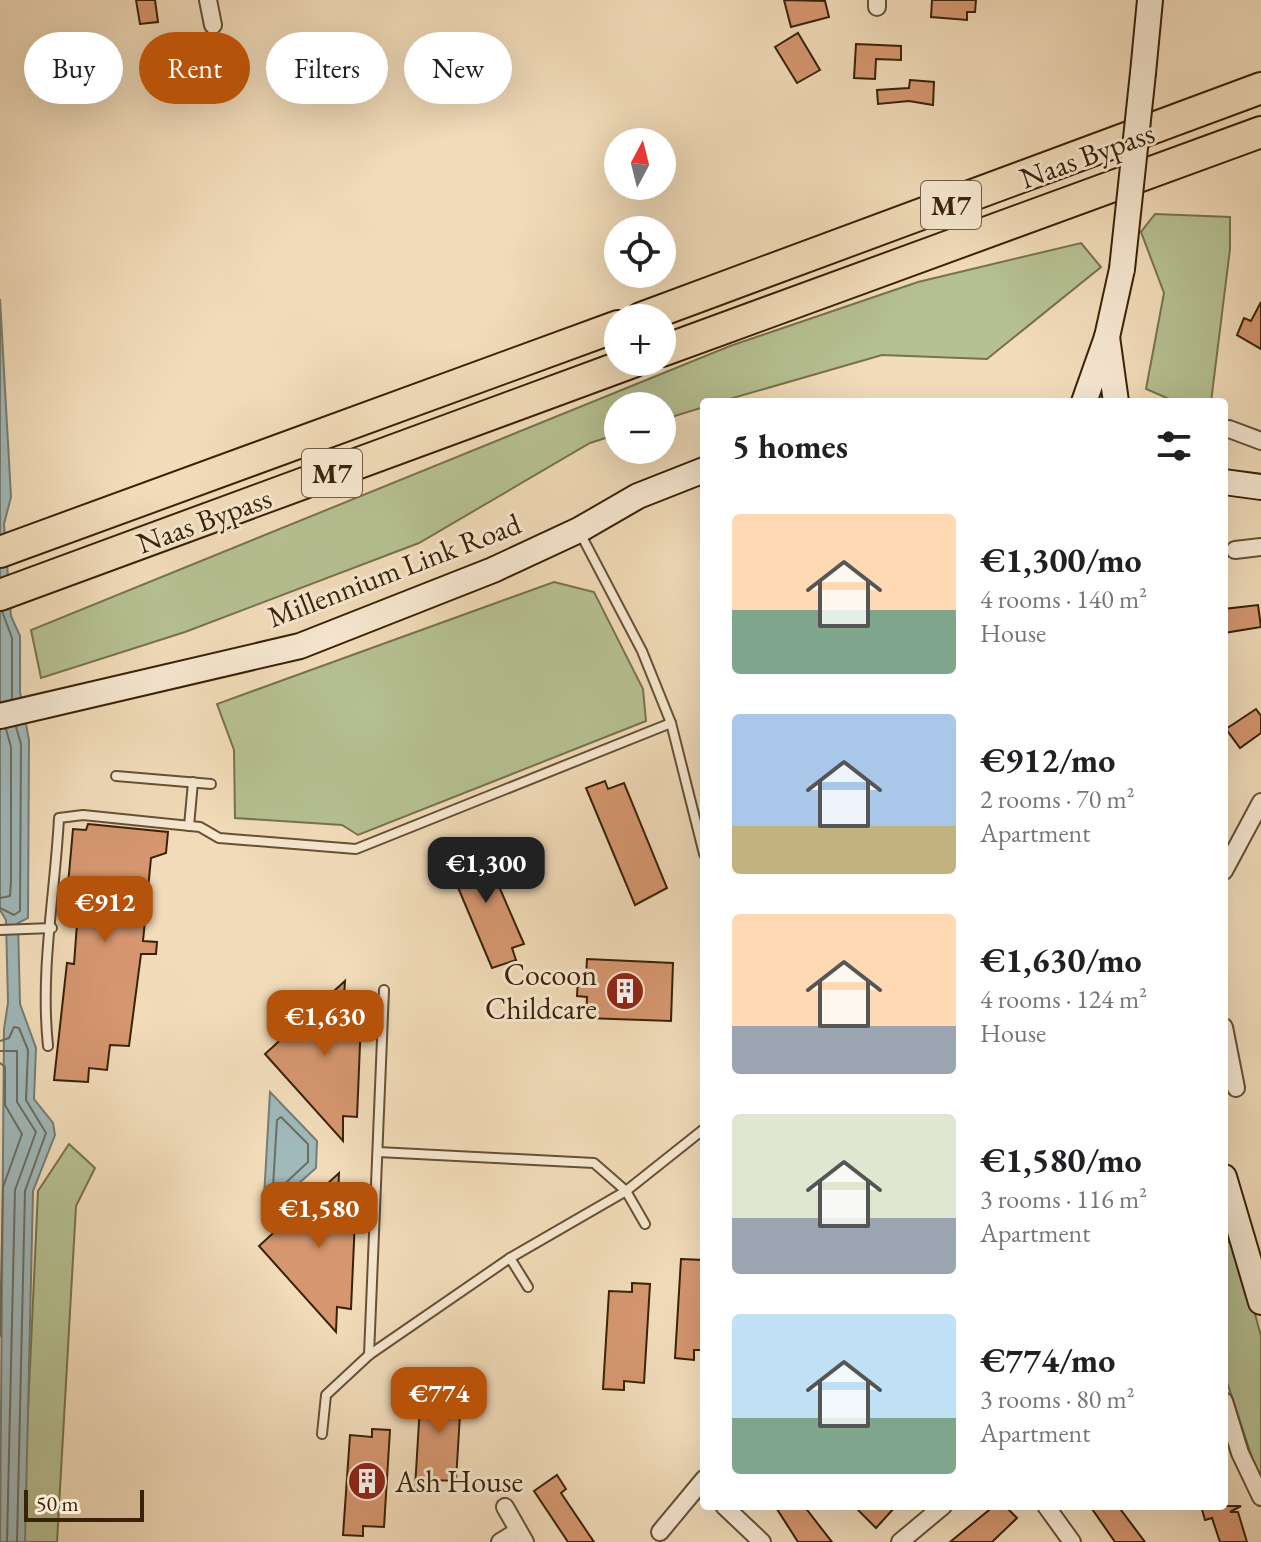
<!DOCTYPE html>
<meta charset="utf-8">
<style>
body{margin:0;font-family:"EB Garamond",serif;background:#f2f2f2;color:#202124;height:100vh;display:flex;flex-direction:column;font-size:30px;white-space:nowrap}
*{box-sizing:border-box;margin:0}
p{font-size:26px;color:#757577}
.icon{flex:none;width:44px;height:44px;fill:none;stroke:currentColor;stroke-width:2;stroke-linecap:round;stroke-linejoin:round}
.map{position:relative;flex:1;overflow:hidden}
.panel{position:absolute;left:700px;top:398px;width:528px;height:1112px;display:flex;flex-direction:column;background:#fff;border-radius:8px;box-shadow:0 8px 32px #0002}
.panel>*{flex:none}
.hud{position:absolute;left:24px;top:32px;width:556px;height:72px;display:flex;gap:16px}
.needle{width:52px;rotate:7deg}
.buttons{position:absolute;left:604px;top:128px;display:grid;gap:16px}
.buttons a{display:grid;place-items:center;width:72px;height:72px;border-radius:50%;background:#fff;box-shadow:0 8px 32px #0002;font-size:40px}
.scale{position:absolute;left:24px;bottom:20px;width:120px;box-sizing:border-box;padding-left:8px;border:4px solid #392207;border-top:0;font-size:22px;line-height:28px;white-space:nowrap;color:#392207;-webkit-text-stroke:6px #f7e8d2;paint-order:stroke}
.price{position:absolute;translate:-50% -68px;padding:0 18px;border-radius:16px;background:#b45309;color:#fff;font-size:26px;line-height:52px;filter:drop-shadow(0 2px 4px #0008)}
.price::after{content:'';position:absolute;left:50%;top:48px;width:24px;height:18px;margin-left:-12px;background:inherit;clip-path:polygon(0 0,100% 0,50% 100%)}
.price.on{background:#222;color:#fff}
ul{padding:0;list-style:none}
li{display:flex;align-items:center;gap:24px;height:200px;padding:0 32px}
li span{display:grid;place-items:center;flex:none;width:224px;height:160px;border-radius:8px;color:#555}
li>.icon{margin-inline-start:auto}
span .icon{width:96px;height:96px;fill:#fffc;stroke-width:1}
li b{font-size:34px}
h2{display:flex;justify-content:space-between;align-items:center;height:96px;padding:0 32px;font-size:34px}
.tag{padding:0 28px;border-radius:36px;background:#fff;box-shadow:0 8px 32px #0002;font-size:28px;line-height:72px}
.tag.on{background:#b45309;color:#fff}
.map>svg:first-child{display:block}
</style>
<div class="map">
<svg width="1261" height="1542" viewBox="0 0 1261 1542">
<rect width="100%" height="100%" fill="#f2dcba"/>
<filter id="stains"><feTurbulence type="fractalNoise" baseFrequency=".0025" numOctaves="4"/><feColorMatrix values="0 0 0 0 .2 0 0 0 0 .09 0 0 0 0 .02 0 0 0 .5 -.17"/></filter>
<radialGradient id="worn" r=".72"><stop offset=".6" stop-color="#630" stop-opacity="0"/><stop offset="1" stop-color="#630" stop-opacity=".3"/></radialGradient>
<g fill="#b6c193" stroke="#78724d" stroke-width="2">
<path d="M1155,214L1230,217V249L1211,402H1176L1146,389L1164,293L1141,232Z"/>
<path d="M1081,243L1101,267L987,359L882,355L719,402H704V407L662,420V406H618V434L590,443L419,543L185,632L41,678L31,630L730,346L918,282Z"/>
<path d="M554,582L594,592L643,689L646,721L358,835L342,825L235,818L234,750L217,704Z"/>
<path d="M69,1144L95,1168L76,1206L57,1542H22L38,1191Z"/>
<path d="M1235,1241L1261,1336V1485L1224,1373V1243Z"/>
</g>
<g fill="#a0b9bb" stroke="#777d73" stroke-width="2">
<path d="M0,299L11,497L4,524L11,616L20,636V692L29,740L28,918L18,923L20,1004L36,1048L34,1099L53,1123L55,1135L33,1191L25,1542H0L4,1029L8,1003L6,920L0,910Z"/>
<path d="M270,1092L317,1141L316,1168L263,1215Z"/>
</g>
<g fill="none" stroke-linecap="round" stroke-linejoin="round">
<g stroke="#6c6e61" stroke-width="2">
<path d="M2,611L12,638V699"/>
<path d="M0,898L10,896L11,881V747L6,729"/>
<path d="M0,908L14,915L20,911L21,744L16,727"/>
<path d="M0,1041L9,1038L14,1027L19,1028L28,1050L26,1100L46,1133L25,1191L17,1542"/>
<path d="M0,1051H17V1102L36,1132L15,1190L7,1542"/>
<path d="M0,1063L5,1067V1105L22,1134L3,1187L0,1336"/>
<path d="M281,1117L308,1144V1162L277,1191L273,1187L277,1120Z"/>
</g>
</g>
<g fill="#d69770" stroke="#392207" stroke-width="2">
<path d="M136,0H155L158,22L140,24Z"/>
<path d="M784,0L825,1L829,17L791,27Z"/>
<path d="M932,0H976L975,12H967V20L931,17Z"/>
<path d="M798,33L820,70L797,83L775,47Z"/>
<path d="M856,44L901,46V60L876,59L875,79L854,78Z"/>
<path d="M910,80L934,82L933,105L909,101L878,104L877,90L909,88Z"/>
<path d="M1261,302V349L1237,335L1244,318L1251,321Z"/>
<path d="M1258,605L1261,627L1224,633V609Z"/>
<path d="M1256,709L1261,716V733L1240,748L1226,729Z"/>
<path d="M605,781L608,789L624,783L667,888L635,905L586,788Z"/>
<path d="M88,824L168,832L166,853L151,858L143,941L157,942L156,954H141L129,1046L110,1045L107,1070L89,1068L88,1082L54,1080L67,963L74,964L79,897L67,896L73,829L86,830Z"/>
<path d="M481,845L524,944L512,948L516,960L492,968L446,859Z"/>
<path d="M587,959L673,963L671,1021L586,1018L587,997L577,996L578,977L586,978Z"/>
<path d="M345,981L344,996L362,997L357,1117L343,1116V1141L265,1054Z"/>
<path d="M339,1173L338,1196L356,1197L351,1309L337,1307L336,1332L259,1246Z"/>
<path d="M681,1259L704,1260V1350H694V1360L675,1358Z"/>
<path d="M632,1283L650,1284L644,1383L624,1381V1390L603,1389L609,1291L632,1292Z"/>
<path d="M444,1380L462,1381L456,1481L433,1480V1490L415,1488L421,1389L443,1390Z"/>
<path d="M372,1429L390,1430L384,1527L363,1526V1536L343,1535L350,1435L372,1437Z"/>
<path d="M557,1475L566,1489L561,1493L594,1542H568L534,1491Z"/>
<path d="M775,1506H804L832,1542H798Z"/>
<path d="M854,1506H896L876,1528Z"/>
<path d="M994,1506H1005L1017,1518L992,1542H950Z"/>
<path d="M1090,1506H1118L1145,1542H1115Z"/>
<path d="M1201,1506H1241L1230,1512H1238L1247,1542H1220L1212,1518L1205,1520Z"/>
</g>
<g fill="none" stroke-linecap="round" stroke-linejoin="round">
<defs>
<g id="lane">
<path d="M579,531L642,651L671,723L704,854"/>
<path d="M116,776L211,784"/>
<path d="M189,826L193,782"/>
<path d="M0,930L52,928"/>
<path d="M48,1046C40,970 55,894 59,818L83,815L200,827L219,838L356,849L671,723"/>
<path d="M378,1152L594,1163L626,1191L645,1224"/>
<path d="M510,1258L528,1287"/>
<path d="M369,1355L384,990"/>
<path d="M322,1434L326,1395L369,1355L510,1258L626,1191L704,1129"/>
</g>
<g id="street">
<path d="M208,0L213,25"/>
<path d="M877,7V0"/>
<path d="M1229,429L1261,441"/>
<path d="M1235,550L1261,547"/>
<path d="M1224,871L1261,802"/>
<path d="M1224,1027L1236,1088"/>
<path d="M1224,1401L1240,1453L1261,1497"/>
<path d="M724,1506L762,1542"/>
<path d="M1046,1506L1072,1542"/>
<path d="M505,1507L525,1542"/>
<path d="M660,1532L704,1479"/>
<path d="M500,1542L518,1531"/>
<path d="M900,1542L943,1506"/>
</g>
<g id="secondary">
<path d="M1143,73L1150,0"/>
<path d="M1107,337L1116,402"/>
<path d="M1084,402L1107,337L1122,269"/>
<path d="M1224,482L1261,487"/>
<path d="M0,716L300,646L493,570L579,530L638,496L704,470"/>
<path d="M1224,1177L1261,1302"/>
</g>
<g id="highway">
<path d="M641,318L1261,88"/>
<path d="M662,351L1261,132"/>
<path d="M0,552L618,326"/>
<path d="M0,595L633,362"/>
</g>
</defs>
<use href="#lane" stroke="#675034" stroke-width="12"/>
<use href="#street" stroke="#675034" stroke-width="20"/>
<use href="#secondary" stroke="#392207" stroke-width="28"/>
<use href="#highway" stroke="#392207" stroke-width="34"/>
<use href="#lane" stroke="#f7e8d2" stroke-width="8"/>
<use href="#street" stroke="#f7e8d2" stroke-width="16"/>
<use href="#secondary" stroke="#f7e8d2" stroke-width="24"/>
<use href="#highway" stroke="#f2dcba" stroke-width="30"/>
<defs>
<path id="secondary-bridge" d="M1122,269L1143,73"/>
</defs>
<use href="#secondary-bridge" stroke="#392207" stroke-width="28" stroke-linecap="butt"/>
<use href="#secondary-bridge" stroke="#f7e8d2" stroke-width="24"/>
</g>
<defs>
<symbol id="building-disc" viewBox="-11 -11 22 22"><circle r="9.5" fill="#8f2418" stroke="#f7e8d2"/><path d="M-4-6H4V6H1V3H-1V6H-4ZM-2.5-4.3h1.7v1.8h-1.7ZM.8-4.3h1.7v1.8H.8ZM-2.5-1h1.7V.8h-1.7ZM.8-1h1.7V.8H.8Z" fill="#fff"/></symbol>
</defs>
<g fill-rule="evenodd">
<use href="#building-disc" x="603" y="969" width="44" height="44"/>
<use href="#building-disc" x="345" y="1459" width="44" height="44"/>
</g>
<g text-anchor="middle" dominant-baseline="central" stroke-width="6" stroke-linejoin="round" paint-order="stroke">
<g fill="#f7e8d2" stroke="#725d44" stroke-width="2">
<rect x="921" y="181" width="60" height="48" rx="6"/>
<rect x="302" y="449" width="60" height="48" rx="6"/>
</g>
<g font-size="28" font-weight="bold" fill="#392207">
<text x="951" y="205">M7</text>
<text x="332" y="473">M7</text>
</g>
<g font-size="30" fill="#392207" stroke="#f7e8d2">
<text transform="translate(1087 155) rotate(-20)">Naas Bypass</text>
<text transform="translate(204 520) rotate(-20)">Naas Bypass</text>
<text transform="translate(394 570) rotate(-21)">Millennium Link Road</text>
</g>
<g font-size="30" fill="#392207" stroke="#f7e8d2" text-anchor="end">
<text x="597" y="974">Cocoon<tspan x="597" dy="34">Childcare</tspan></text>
<text x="395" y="1481" text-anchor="start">Ash House</text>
</g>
</g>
<rect width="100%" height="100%" filter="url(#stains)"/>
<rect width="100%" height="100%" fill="url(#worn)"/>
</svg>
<div class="buttons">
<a><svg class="needle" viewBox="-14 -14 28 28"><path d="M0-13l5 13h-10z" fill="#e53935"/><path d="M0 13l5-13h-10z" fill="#757577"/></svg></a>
<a><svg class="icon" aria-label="locate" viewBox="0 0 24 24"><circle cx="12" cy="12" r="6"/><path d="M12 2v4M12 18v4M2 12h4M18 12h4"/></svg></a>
<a>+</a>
<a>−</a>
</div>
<div class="scale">50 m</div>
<b class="price on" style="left:486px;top:905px">€1,300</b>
<b class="price" style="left:105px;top:944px">€912</b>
<b class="price" style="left:325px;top:1058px">€1,630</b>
<b class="price" style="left:319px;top:1250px">€1,580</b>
<b class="price" style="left:439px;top:1435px">€774</b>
<div class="hud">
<a class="tag">Buy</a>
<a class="tag on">Rent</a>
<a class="tag">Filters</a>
<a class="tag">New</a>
</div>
<section class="panel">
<h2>5 homes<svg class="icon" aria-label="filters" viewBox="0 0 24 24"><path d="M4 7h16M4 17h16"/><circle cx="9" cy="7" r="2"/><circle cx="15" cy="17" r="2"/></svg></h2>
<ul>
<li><span style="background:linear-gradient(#ffd9b3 60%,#7fa58c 0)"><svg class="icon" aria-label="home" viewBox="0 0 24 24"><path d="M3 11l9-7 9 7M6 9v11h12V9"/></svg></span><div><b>€1,300/mo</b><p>4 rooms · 140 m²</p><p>House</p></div></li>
<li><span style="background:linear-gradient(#a9c7e8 70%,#c2b280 0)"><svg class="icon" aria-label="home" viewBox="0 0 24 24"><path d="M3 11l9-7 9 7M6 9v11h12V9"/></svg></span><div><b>€912/mo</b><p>2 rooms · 70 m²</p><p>Apartment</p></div></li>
<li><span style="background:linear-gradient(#ffd9b3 70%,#9aa5b1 0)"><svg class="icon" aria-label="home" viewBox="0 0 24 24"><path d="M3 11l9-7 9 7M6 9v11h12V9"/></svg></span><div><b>€1,630/mo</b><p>4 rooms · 124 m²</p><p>House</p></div></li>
<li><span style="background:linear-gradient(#dfe7d0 65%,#9aa5b1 0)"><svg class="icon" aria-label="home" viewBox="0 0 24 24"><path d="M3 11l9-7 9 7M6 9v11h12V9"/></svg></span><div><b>€1,580/mo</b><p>3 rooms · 116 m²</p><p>Apartment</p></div></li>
<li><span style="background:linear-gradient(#bfe0f5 65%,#7fa58c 0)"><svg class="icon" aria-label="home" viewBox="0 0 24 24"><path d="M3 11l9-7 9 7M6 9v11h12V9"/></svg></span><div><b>€774/mo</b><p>3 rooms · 80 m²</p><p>Apartment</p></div></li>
</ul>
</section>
</div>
